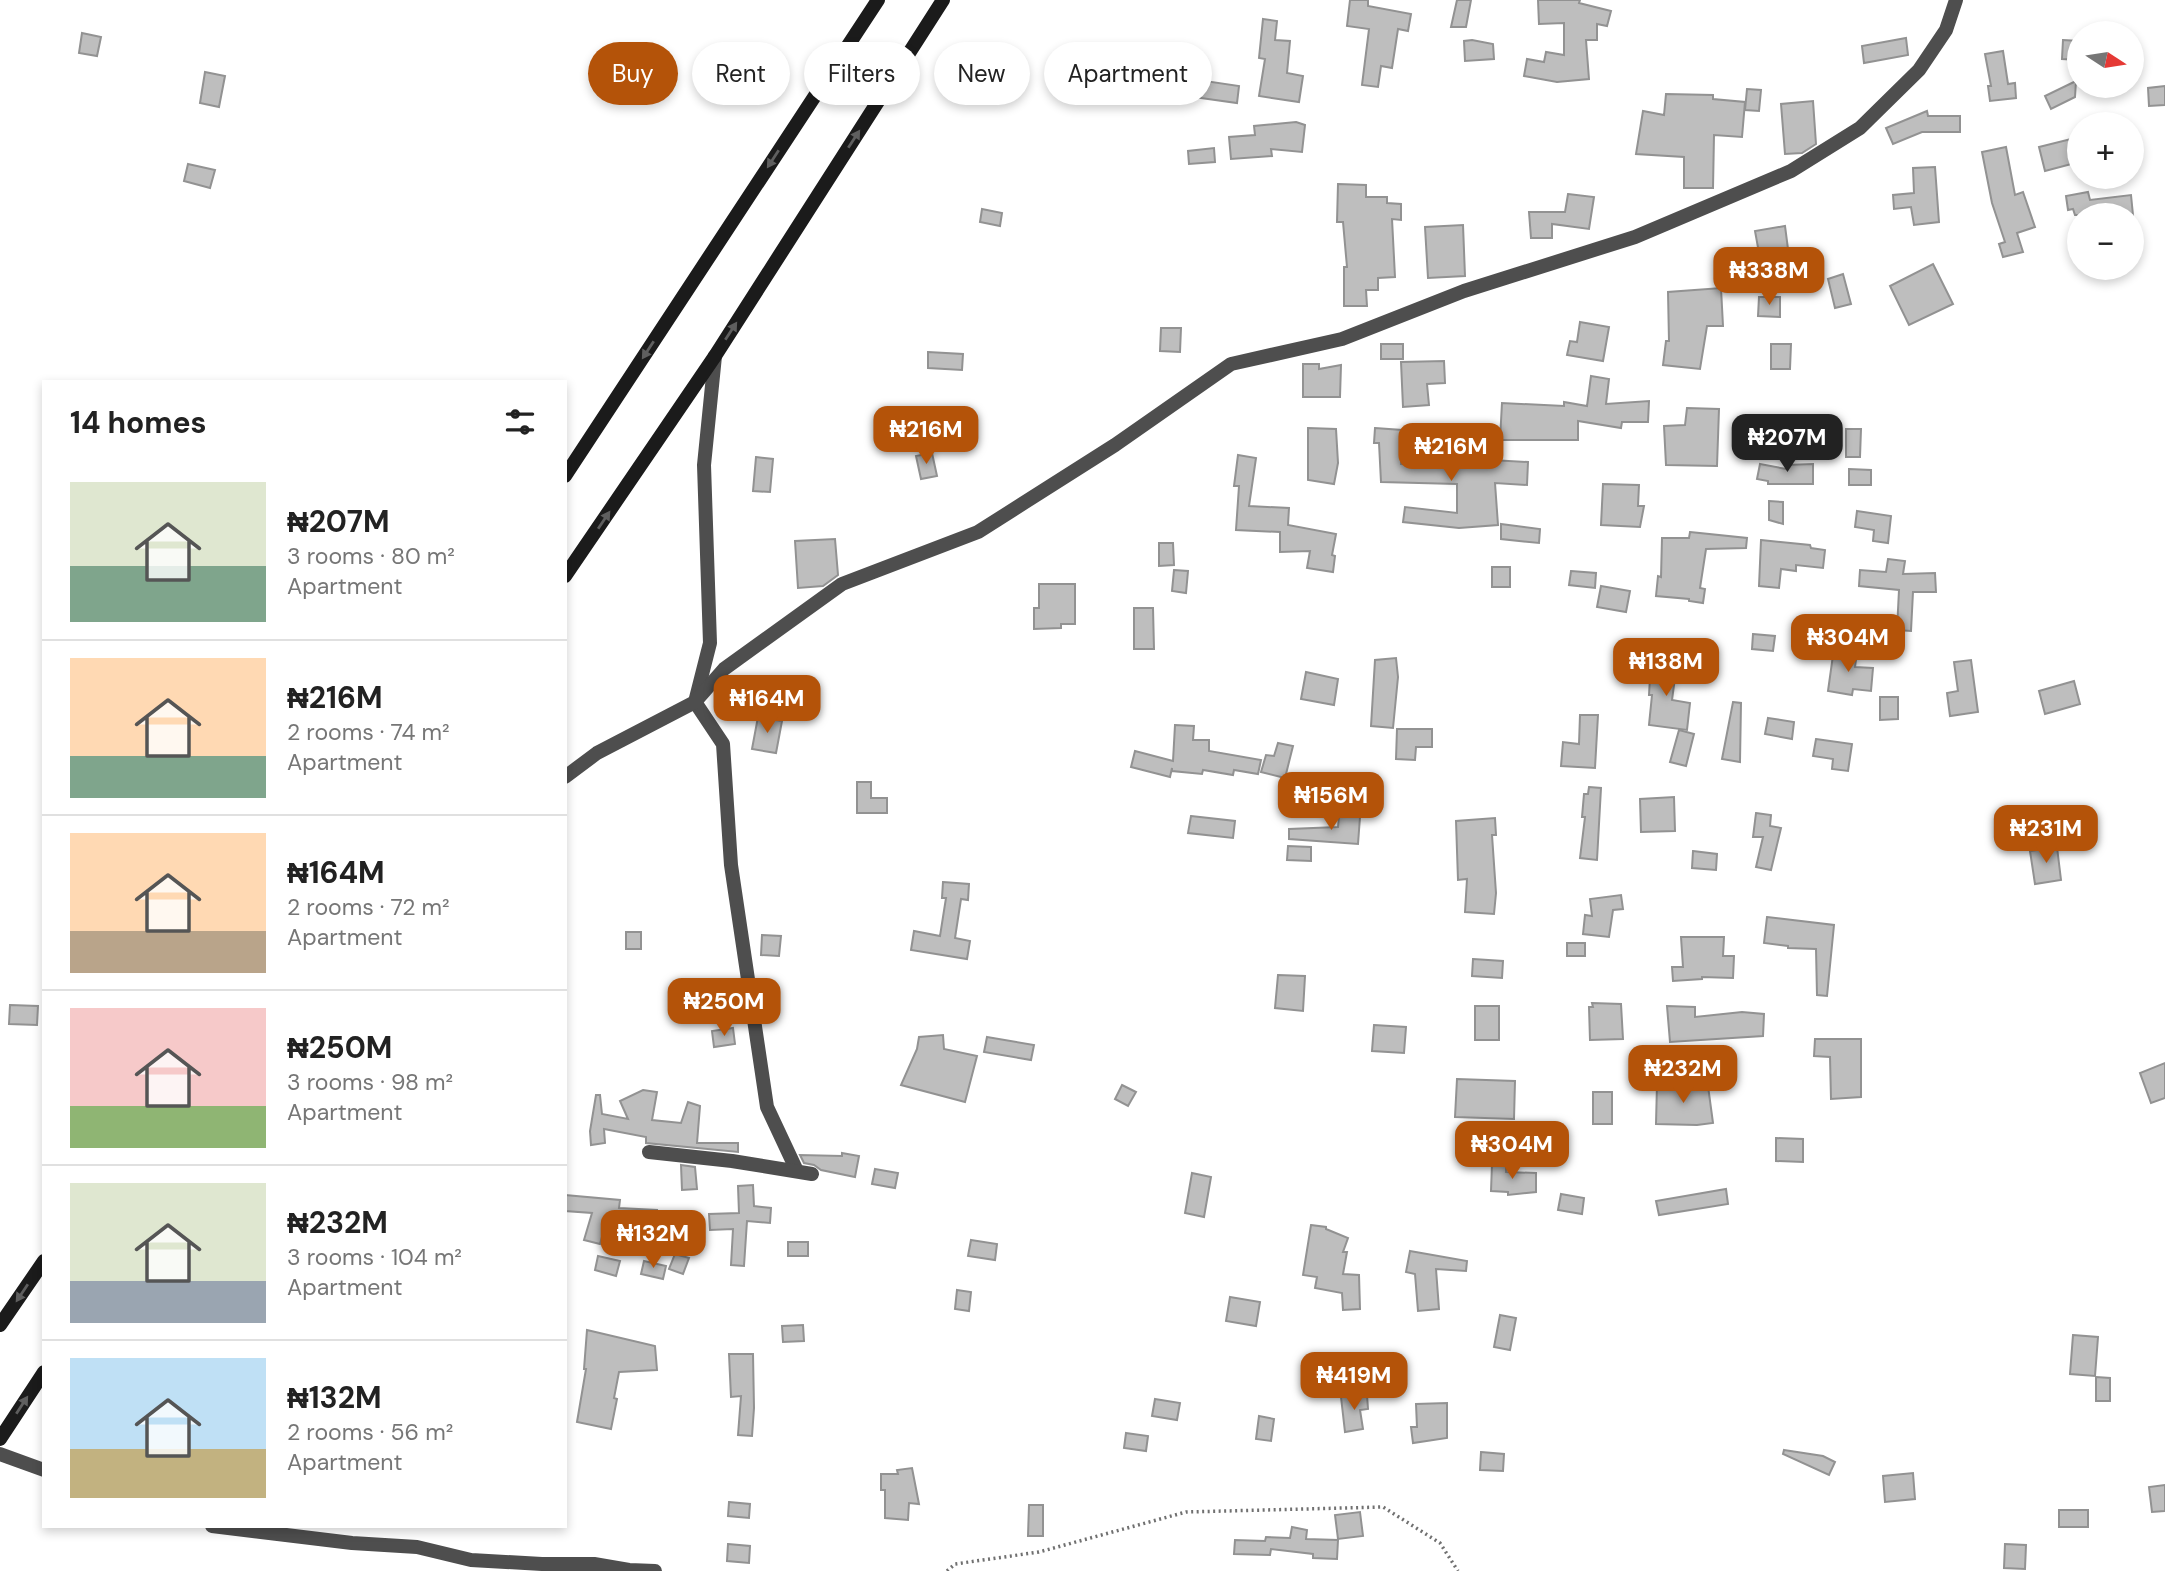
<!DOCTYPE html>
<meta charset="utf-8">
<style>
body{margin:0;font-family:"DM Sans",sans-serif;background:#f6f6f6;color:#222;height:100vh;display:flex;flex-direction:column;font-size:26px;white-space:nowrap}
*{box-sizing:border-box;margin:0}
p{font-size:23px;color:#767676}
.icon{flex:none;width:38px;height:38px;fill:none;stroke:currentColor;stroke-width:2;stroke-linecap:round;stroke-linejoin:round}
.map{position:relative;flex:1;overflow:hidden}
.drawer{position:absolute;left:42px;top:380px;width:525px;height:1148px;display:flex;flex-direction:column;background:#fff;border-radius:0px;box-shadow:0 4px 10px #0003}
.drawer>*{flex:none}
.guide{position:absolute;left:588px;top:42px;width:665px;height:63px;display:flex;gap:14px}
.needle{width:46px;rotate:102deg}
.buttons{position:absolute;left:2067px;top:21px;display:grid;gap:14px}
.buttons a{display:grid;place-items:center;width:77px;height:77px;border-radius:50%;background:#fff;box-shadow:0 4px 10px #0003;font-size:35px}
.price{position:absolute;translate:-50% -60px;padding:0 16px;border-radius:14px;background:#b45309;color:#fff;font-size:23px;line-height:46px;filter:drop-shadow(0 2px 4px #0008)}
.price::after{content:'';position:absolute;left:50%;top:42px;width:21px;height:16px;margin-left:-10px;background:inherit;clip-path:polygon(0 0,100% 0,50% 100%)}
.price.active{background:#222;color:#fff}
ul{padding:0;list-style:none}
li{display:flex;align-items:center;gap:21px;height:175px;padding:0 28px}
li+li{border-top:2px solid #e0e0e0}
li span{display:grid;place-items:center;flex:none;width:196px;height:140px;border-radius:0px;color:#555}
li>.icon{margin-inline-start:auto}
span .icon{width:84px;height:84px;fill:#fffc;stroke-width:1}
li b{font-size:30px}
h2{display:flex;justify-content:space-between;align-items:center;height:84px;padding:0 28px;font-size:30px}
.tag{padding:0 24px;border-radius:32px;background:#fff;box-shadow:0 4px 10px #0003;font-size:24px;line-height:63px}
.tag.active{background:#b45309;color:#fff}
.map>svg:first-child{display:block}
</style>
<div class="map">
<svg width="2165" height="1571" viewBox="0 0 2165 1571">
<rect width="100%" height="100%" fill="#fff"/>
<g fill="#bebebe" stroke="#929292" stroke-width="2">
<path d="M1350,0H1368V6L1411,14L1408,31L1398,29L1392,68L1381,66L1378,87L1362,85L1369,29L1347,26Z"/>
<path d="M1457,0H1471L1466,27H1451Z"/>
<path d="M1538,0H1580L1579,3L1611,11L1607,26L1597,24V40H1586L1589,79L1557,82L1524,76L1527,59L1544,62L1546,52L1564,55V23L1539,24Z"/>
<path d="M1263,19L1277,21L1275,40L1290,41L1287,73L1303,76L1299,102L1259,96L1265,59L1259,58Z"/>
<path d="M82,33L101,37L97,56L79,53Z"/>
<path d="M1906,38L1908,55L1864,63L1862,46Z"/>
<path d="M1472,40L1493,44L1494,59L1465,61L1464,41Z"/>
<path d="M2063,40L2079,41V60L2062,59Z"/>
<path d="M2003,51L2008,84L2015,83L2016,98L1990,101L1988,86H1991L1985,54Z"/>
<path d="M1185,54L1202,56L1198,80L1239,86L1237,103L1179,95Z"/>
<path d="M205,72L225,76L219,107L200,103Z"/>
<path d="M2076,81L2075,97L2051,109L2045,96Z"/>
<path d="M2165,86V105L2149,106L2148,88Z"/>
<path d="M1747,89L1761,90L1759,111L1745,110Z"/>
<path d="M1666,94L1713,95V99L1745,102L1742,137L1714,135L1713,188H1684V157L1636,154L1643,111L1664,115Z"/>
<path d="M1813,101L1816,144L1802,153L1785,154L1781,104Z"/>
<path d="M1927,111L1928,116H1960V132H1922L1893,144L1886,128Z"/>
<path d="M1296,122L1305,125L1302,152L1271,149L1272,156L1231,159L1229,137L1255,135L1254,126Z"/>
<path d="M2079,137V162L2045,171L2039,147Z"/>
<path d="M2006,147L2015,195L2023,192L2035,227L2017,233L2023,252L2003,257L1999,244L2005,242L1992,203L1982,152Z"/>
<path d="M1214,148L1215,162L1189,164L1188,151Z"/>
<path d="M188,164L215,170L210,188L184,181Z"/>
<path d="M1935,167L1939,222L1914,225L1911,207L1894,209L1893,195L1914,193L1913,168Z"/>
<path d="M1338,184L1366,185V197H1387V203L1401,204V220L1392,219L1395,277L1378,278V290H1366L1367,306H1344V267H1347L1343,222H1337Z"/>
<path d="M2088,192L2090,200L2131,195L2133,215H2075L2073,209L2068,210L2066,196Z"/>
<path d="M1568,194L1594,197L1589,229L1552,224V238H1531L1529,212H1565Z"/>
<path d="M982,209L1002,213L1000,226L980,222Z"/>
<path d="M1463,225L1465,276L1428,278L1425,227Z"/>
<path d="M1785,226L1788,249L1759,253L1755,231Z"/>
<path d="M1933,264L1953,304L1909,325L1890,286Z"/>
<path d="M1843,274L1851,304L1835,308L1828,279Z"/>
<path d="M1721,288L1723,326H1707L1700,369L1663,365L1666,341H1669L1668,292Z"/>
<path d="M1759,297H1780V317L1758,316Z"/>
<path d="M1580,322L1609,327L1603,361L1567,355L1570,341L1577,342Z"/>
<path d="M1161,328H1181L1180,352L1160,351Z"/>
<rect x="1381" y="344" width="22" height="15"/>
<path d="M1771,344H1791L1790,369H1771Z"/>
<path d="M928,352L963,354L962,370L928,368Z"/>
<path d="M1444,361L1445,383L1427,384L1429,405L1403,407L1401,362Z"/>
<path d="M1303,364H1319V369L1341,365L1340,397H1303Z"/>
<path d="M1591,376L1609,379L1606,404L1649,401L1648,422H1622L1621,428L1578,421V440H1500L1502,403L1564,406V402L1587,406Z"/>
<path d="M1687,408L1719,409L1717,466L1666,465L1664,426L1685,425Z"/>
<path d="M1308,428L1336,429L1338,463L1334,484L1308,480Z"/>
<path d="M1375,428L1402,430L1401,464L1457,466V458L1528,462L1527,485L1495,483L1498,525L1459,528L1403,522L1405,507L1457,513V484L1381,482L1379,443H1374Z"/>
<path d="M1846,429H1861L1860,457H1846Z"/>
<path d="M932,453L937,476L921,479L916,456Z"/>
<path d="M1238,455L1256,458L1249,506L1289,508L1288,525L1336,534L1332,555L1335,556L1333,572L1307,568L1310,551L1280,552V532L1236,530L1239,486H1234Z"/>
<path d="M756,457L773,459L770,492L753,491Z"/>
<path d="M1760,464L1786,469V465L1813,464V484H1768V481L1757,479Z"/>
<path d="M1849,469L1871,470V485H1849Z"/>
<path d="M1603,484L1639,485L1638,506H1644L1640,527L1601,525Z"/>
<path d="M1769,501L1783,502V524L1769,520Z"/>
<path d="M1857,511L1891,516L1888,543L1873,541L1874,530L1855,527Z"/>
<path d="M1501,524L1540,529L1539,543L1501,539Z"/>
<path d="M1690,532L1747,538L1746,548L1706,549L1700,588L1705,589L1703,603L1689,601V599L1656,596L1658,576L1661,577L1662,538H1689Z"/>
<path d="M835,539L838,575L823,586L798,588L795,541Z"/>
<path d="M1761,540L1810,545L1811,548L1825,550L1823,568L1796,565V571L1781,569L1779,588L1759,586Z"/>
<path d="M1159,543H1173L1174,565L1159,566Z"/>
<path d="M1888,559L1905,561L1903,574L1935,573L1936,592H1913L1911,631L1897,630L1899,590L1859,586L1860,570L1886,572Z"/>
<rect x="1492" y="567" width="18" height="20"/>
<path d="M1174,570L1188,571L1186,593L1172,591Z"/>
<path d="M1571,571L1596,573L1595,588L1569,585Z"/>
<path d="M1039,584H1075V624H1061V628L1034,629V608H1039Z"/>
<path d="M1601,586L1630,591L1626,612L1597,607Z"/>
<path d="M1134,608H1153L1154,649H1134Z"/>
<path d="M1753,634L1775,636L1773,651L1752,649Z"/>
<path d="M1834,648L1857,652L1855,667L1873,668L1871,691L1853,689L1852,695L1828,691Z"/>
<path d="M1396,658L1398,677L1393,728L1371,726L1375,660Z"/>
<path d="M1651,660L1677,663L1672,700L1690,703L1687,730L1649,725L1652,695H1649Z"/>
<path d="M1971,660L1978,712L1950,716L1947,693L1958,691L1954,662Z"/>
<path d="M1306,672L1338,679L1334,705L1301,699Z"/>
<path d="M2074,681L2080,704L2045,714L2039,691Z"/>
<path d="M1880,697H1898V719L1880,720Z"/>
<path d="M1733,702L1741,703L1740,762L1722,759Z"/>
<path d="M1580,715H1598L1595,768L1561,766L1563,742L1579,744Z"/>
<path d="M758,717L782,721L776,753L752,749Z"/>
<path d="M1768,718L1794,722L1792,739L1765,734Z"/>
<path d="M1175,725L1194,726L1193,740H1209V751L1261,760L1258,774L1234,770L1233,775L1203,770L1202,774L1172,771V768L1170,777L1131,767L1135,751L1173,761Z"/>
<path d="M1397,729H1432V747H1416L1415,760L1396,759Z"/>
<path d="M1679,730L1694,734L1686,766L1670,762Z"/>
<path d="M1816,739L1852,744L1848,771L1832,769L1833,759L1813,756Z"/>
<path d="M1278,743L1293,746L1285,778L1261,772L1266,755L1274,756Z"/>
<path d="M857,782H871V798H887V813H857Z"/>
<path d="M1589,787L1601,788L1597,860L1580,858L1585,817H1582L1584,794H1588Z"/>
<path d="M1674,797L1675,831L1641,832L1640,799Z"/>
<path d="M1756,813L1771,815L1770,826L1781,828L1771,870L1756,867L1763,837H1753Z"/>
<path d="M1191,816L1235,821L1233,838L1188,833Z"/>
<path d="M1339,816L1360,817L1358,844L1289,839V829L1338,827Z"/>
<path d="M1495,818L1496,835H1492L1496,893L1494,914L1465,912L1467,879L1458,880L1456,821Z"/>
<path d="M1288,846L1311,847V861L1287,860Z"/>
<path d="M2057,847L2061,880L2035,884L2030,851Z"/>
<path d="M1693,851L1717,854L1716,870L1692,868Z"/>
<path d="M943,882L969,884L968,900L961,899L955,938L970,941L967,959L911,950L914,931L940,936L946,898H942Z"/>
<path d="M1621,895L1623,909L1613,910L1609,937L1583,934L1585,915L1592,916L1590,899Z"/>
<path d="M1767,917L1834,925L1827,996L1817,995L1816,949L1788,948V946L1764,943Z"/>
<rect x="626" y="932" width="15" height="17"/>
<path d="M762,935L781,936L779,956L761,955Z"/>
<path d="M1681,937H1724L1723,956H1734L1733,978L1702,977V979L1673,981L1672,967H1683Z"/>
<rect x="1567" y="943" width="18" height="13"/>
<path d="M1473,959L1503,961L1502,978L1472,976Z"/>
<path d="M1278,975L1305,976L1303,1011L1275,1008Z"/>
<path d="M1592,1003L1621,1004L1623,1039L1590,1040L1589,1007H1593Z"/>
<path d="M10,1005L38,1006L37,1025L9,1024Z"/>
<rect x="1475" y="1006" width="24" height="34"/>
<path d="M1667,1006L1695,1007V1017L1742,1012L1764,1014L1763,1036L1670,1042Z"/>
<path d="M1374,1025L1406,1027L1404,1053L1372,1051Z"/>
<path d="M733,1028L735,1044L714,1047L712,1031Z"/>
<path d="M943,1035L944,1049L977,1056L965,1102L901,1085L917,1049L919,1037Z"/>
<path d="M987,1037L1034,1045L1031,1060L984,1052Z"/>
<path d="M1815,1039H1861V1097L1831,1099L1830,1057L1814,1056Z"/>
<path d="M2165,1063V1098L2151,1103L2140,1073Z"/>
<path d="M1457,1079L1515,1081L1514,1119L1455,1117Z"/>
<path d="M1657,1084L1708,1086L1713,1123L1697,1125L1656,1124Z"/>
<path d="M1122,1085L1136,1092L1128,1106L1115,1099Z"/>
<path d="M643,1090L657,1092L652,1120L681,1123L688,1102L700,1106L697,1143H738V1152L646,1143V1137L604,1129L605,1143L591,1145L590,1131L596,1095H600L602,1114L628,1119L620,1101Z"/>
<rect x="1593" y="1092" width="19" height="32"/>
<path d="M1776,1138L1803,1139V1162L1776,1161Z"/>
<path d="M842,1153L859,1156L855,1177L821,1170L814,1165L804,1163L800,1155L842,1156Z"/>
<path d="M1492,1164H1506V1172L1536,1173V1192L1508,1195V1192L1491,1191Z"/>
<path d="M681,1165L695,1167L697,1189L682,1190Z"/>
<path d="M875,1169L898,1173L895,1188L872,1184Z"/>
<path d="M1192,1173L1211,1177L1204,1217L1185,1213Z"/>
<path d="M753,1185L754,1206L771,1208L770,1223L747,1221L744,1266L731,1265L733,1229L710,1230L709,1214L739,1213L738,1186Z"/>
<path d="M1726,1189L1728,1204L1659,1215L1656,1201Z"/>
<path d="M1561,1194L1584,1198L1582,1214L1558,1210Z"/>
<path d="M565,1195L620,1200L619,1208L657,1210L656,1223L606,1222L600,1244L584,1240L592,1213L565,1211Z"/>
<path d="M1311,1225L1326,1227V1229L1348,1238L1343,1252H1347L1343,1274L1359,1275L1360,1309L1343,1310L1342,1293L1315,1288L1317,1277L1303,1275Z"/>
<path d="M971,1240L997,1244L995,1260L968,1256Z"/>
<rect x="788" y="1242" width="20" height="14"/>
<path d="M1410,1251L1467,1261L1466,1271L1436,1269L1439,1309L1418,1311L1415,1274L1406,1272Z"/>
<path d="M675,1254L689,1258L683,1274L669,1269Z"/>
<path d="M598,1256L620,1261L616,1276L595,1270Z"/>
<path d="M644,1261L666,1266L663,1279L641,1274Z"/>
<path d="M957,1290L971,1292L969,1311L955,1309Z"/>
<path d="M1230,1297L1260,1302L1256,1326L1226,1321Z"/>
<path d="M1500,1315L1516,1318L1510,1350L1494,1347Z"/>
<path d="M803,1325L804,1341L783,1342L782,1326Z"/>
<path d="M587,1330L655,1346L657,1370L619,1372L614,1398L617,1399L611,1429L577,1422L586,1369H584Z"/>
<path d="M2073,1335L2098,1337L2095,1376L2070,1374Z"/>
<path d="M729,1354H753L754,1408L752,1436L738,1435L741,1396L731,1397Z"/>
<path d="M2096,1377L2110,1378V1401H2096Z"/>
<path d="M1367,1395L1368,1409L1360,1410L1363,1429L1345,1432L1341,1397Z"/>
<path d="M1155,1399L1180,1403L1177,1420L1152,1416Z"/>
<path d="M1447,1403V1438L1413,1443L1411,1427H1417L1416,1404Z"/>
<path d="M1259,1416L1274,1419L1271,1441L1256,1439Z"/>
<path d="M1126,1433L1148,1436L1146,1451L1124,1448Z"/>
<path d="M1784,1450L1823,1456L1835,1462L1829,1475L1783,1454Z"/>
<path d="M1481,1452L1504,1454L1503,1471L1480,1470Z"/>
<path d="M912,1468L919,1504L909,1503L908,1520L885,1518V1490H881V1474H898L897,1470Z"/>
<path d="M1913,1473L1915,1499L1885,1502L1883,1476Z"/>
<path d="M2165,1485V1511L2152,1512L2149,1487Z"/>
<path d="M729,1502L750,1504L749,1518L728,1516Z"/>
<path d="M1029,1505H1043V1536H1028Z"/>
<rect x="2059" y="1510" width="29" height="17"/>
<path d="M1360,1512L1363,1536L1338,1539L1335,1515Z"/>
<path d="M1292,1527L1307,1530L1306,1539L1338,1540L1337,1559L1313,1558V1554L1271,1549L1270,1555L1234,1554L1235,1540L1265,1541L1266,1537L1290,1538Z"/>
<path d="M728,1544L750,1546L749,1563L727,1561Z"/>
<path d="M2005,1544L2026,1545L2025,1569L2004,1568Z"/>
</g>
<g fill="none" stroke-linecap="round" stroke-linejoin="round">
<path stroke="#707070" stroke-width="3.5" stroke-dasharray="2 3.5" stroke-linecap="butt" d="M947,1571L955,1564L1039,1552L1186,1512L1383,1507L1440,1543L1458,1571"/>
<g stroke="#4e4e4e" stroke-width="14">
<path d="M715,356L704,465L710,643L695,702L723,744L731,865L767,1107L797,1171"/>
<path d="M565,777L597,753L695,702L724,669L842,584L978,532L1115,445L1231,364L1342,339L1464,291L1635,237L1791,171L1860,128L1919,70L1946,30L1956,0"/>
<path d="M649,1152L732,1161L812,1174"/>
<path d="M0,1454L44,1470"/>
<path d="M212,1526L352,1543L417,1547L471,1560L542,1564H594L629,1570L655,1571"/>
</g>
<g stroke="#1b1b1b" stroke-width="14">
<path d="M565,476L878,0"/>
<path d="M565,576L715,356L943,0"/>
<path d="M0,1325L44,1261"/>
<path d="M0,1439L44,1372"/>
</g>
</g>
<defs><path id="oneway-solid" d="M-6-.8H1V-3.2L6.5 0L1 3.2V.8H-6Z" transform="scale(1.75)"/></defs>
<g fill="#5f5f5f">
<use href="#oneway-solid" transform="translate(854 139) rotate(-57)"/>
<use href="#oneway-solid" transform="translate(773 159) rotate(123)"/>
<use href="#oneway-solid" transform="translate(731 331) rotate(-57)"/>
<use href="#oneway-solid" transform="translate(648 350) rotate(123)"/>
<use href="#oneway-solid" transform="translate(604 520) rotate(-56)"/>
<use href="#oneway-solid" transform="translate(22 1293) rotate(124)"/>
<use href="#oneway-solid" transform="translate(22 1405) rotate(-57)"/>
</g>
</svg>
<div class="buttons">
<a><svg class="needle" viewBox="-14 -14 28 28"><path d="M0-13l5 13h-10z" fill="#e53935"/><path d="M0 13l5-13h-10z" fill="#767676"/></svg></a>
<a>+</a>
<a>−</a>
</div>
<b class="price" style="left:1769px;top:307px">₦338M</b>
<b class="price" style="left:926px;top:466px">₦216M</b>
<b class="price active" style="left:1787px;top:474px">₦207M</b>
<b class="price" style="left:1451px;top:483px">₦216M</b>
<b class="price" style="left:1848px;top:674px">₦304M</b>
<b class="price" style="left:1666px;top:698px">₦138M</b>
<b class="price" style="left:767px;top:735px">₦164M</b>
<b class="price" style="left:1331px;top:832px">₦156M</b>
<b class="price" style="left:2046px;top:865px">₦231M</b>
<b class="price" style="left:724px;top:1038px">₦250M</b>
<b class="price" style="left:1683px;top:1105px">₦232M</b>
<b class="price" style="left:1512px;top:1181px">₦304M</b>
<b class="price" style="left:653px;top:1270px">₦132M</b>
<b class="price" style="left:1354px;top:1412px">₦419M</b>
<div class="guide">
<a class="tag active">Buy</a>
<a class="tag">Rent</a>
<a class="tag">Filters</a>
<a class="tag">New</a>
<a class="tag">Apartment</a>
</div>
<section class="drawer">
<h2>14 homes<svg class="icon" aria-label="filters" viewBox="0 0 24 24"><path d="M4 7h16M4 17h16"/><circle cx="9" cy="7" r="2"/><circle cx="15" cy="17" r="2"/></svg></h2>
<ul>
<li><span style="background:linear-gradient(#dfe7d0 60%,#7fa58c 0)"><svg class="icon" aria-label="home" viewBox="0 0 24 24"><path d="M3 11l9-7 9 7M6 9v11h12V9"/></svg></span><div><b>₦207M</b><p>3 rooms · 80 m²</p><p>Apartment</p></div></li>
<li><span style="background:linear-gradient(#ffd9b3 70%,#7fa58c 0)"><svg class="icon" aria-label="home" viewBox="0 0 24 24"><path d="M3 11l9-7 9 7M6 9v11h12V9"/></svg></span><div><b>₦216M</b><p>2 rooms · 74 m²</p><p>Apartment</p></div></li>
<li><span style="background:linear-gradient(#ffd9b3 70%,#b9a48a 0)"><svg class="icon" aria-label="home" viewBox="0 0 24 24"><path d="M3 11l9-7 9 7M6 9v11h12V9"/></svg></span><div><b>₦164M</b><p>2 rooms · 72 m²</p><p>Apartment</p></div></li>
<li><span style="background:linear-gradient(#f6c9c9 70%,#8fb573 0)"><svg class="icon" aria-label="home" viewBox="0 0 24 24"><path d="M3 11l9-7 9 7M6 9v11h12V9"/></svg></span><div><b>₦250M</b><p>3 rooms · 98 m²</p><p>Apartment</p></div></li>
<li><span style="background:linear-gradient(#dfe7d0 70%,#9aa5b1 0)"><svg class="icon" aria-label="home" viewBox="0 0 24 24"><path d="M3 11l9-7 9 7M6 9v11h12V9"/></svg></span><div><b>₦232M</b><p>3 rooms · 104 m²</p><p>Apartment</p></div></li>
<li><span style="background:linear-gradient(#bfe0f5 65%,#c2b280 0)"><svg class="icon" aria-label="home" viewBox="0 0 24 24"><path d="M3 11l9-7 9 7M6 9v11h12V9"/></svg></span><div><b>₦132M</b><p>2 rooms · 56 m²</p><p>Apartment</p></div></li>
</ul>
</section>
</div>
